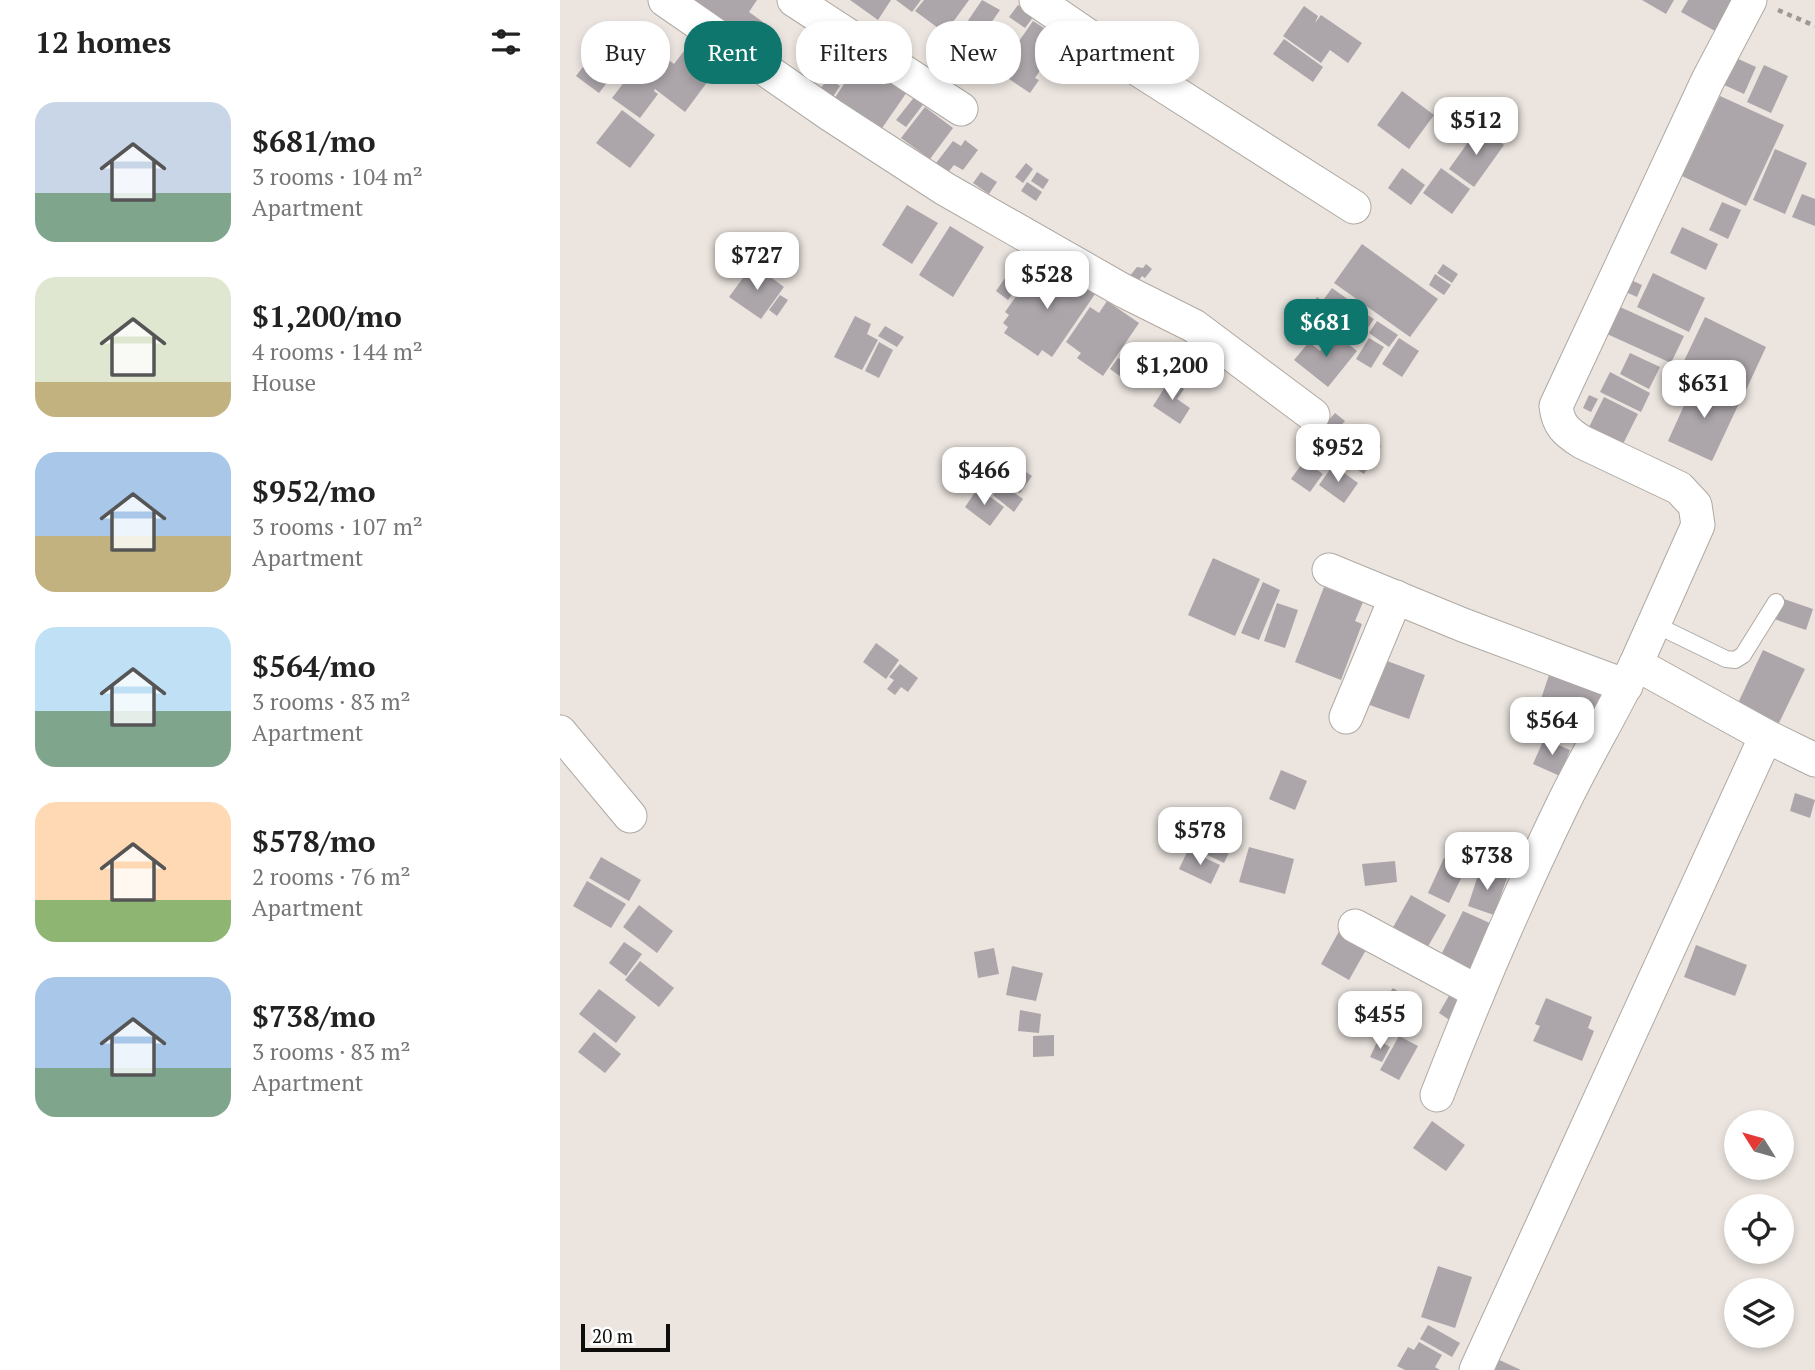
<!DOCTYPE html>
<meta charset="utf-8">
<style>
body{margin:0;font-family:"PT Serif",serif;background:#f6f6f6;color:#222;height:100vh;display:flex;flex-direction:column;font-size:26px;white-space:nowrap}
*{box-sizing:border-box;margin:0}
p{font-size:23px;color:#767676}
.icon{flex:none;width:38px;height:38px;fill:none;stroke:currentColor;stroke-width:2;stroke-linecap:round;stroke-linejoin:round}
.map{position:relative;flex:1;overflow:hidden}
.sheet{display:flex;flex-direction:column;background:#fff;width:560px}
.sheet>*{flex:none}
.guide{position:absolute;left:21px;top:21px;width:665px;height:63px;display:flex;gap:14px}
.needle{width:46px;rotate:307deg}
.tools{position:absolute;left:1164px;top:1110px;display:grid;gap:14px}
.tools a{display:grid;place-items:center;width:70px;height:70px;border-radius:50%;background:#fff;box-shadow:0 4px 10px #0003;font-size:35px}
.scale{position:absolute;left:21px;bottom:18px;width:89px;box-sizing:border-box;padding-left:7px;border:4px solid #0f0d0b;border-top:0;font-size:19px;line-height:24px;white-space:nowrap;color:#0f0d0b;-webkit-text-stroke:5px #fff;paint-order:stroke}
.price{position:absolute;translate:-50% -60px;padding:0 16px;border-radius:14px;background:#fff;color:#222;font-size:23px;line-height:46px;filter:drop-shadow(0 2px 4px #0008)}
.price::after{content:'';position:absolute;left:50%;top:42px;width:21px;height:16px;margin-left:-10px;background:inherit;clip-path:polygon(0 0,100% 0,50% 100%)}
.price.on{background:#0f766e;color:#fff}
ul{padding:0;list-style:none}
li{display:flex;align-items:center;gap:21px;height:175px;padding:0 35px}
li span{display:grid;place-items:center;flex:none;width:196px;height:140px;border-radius:21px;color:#555}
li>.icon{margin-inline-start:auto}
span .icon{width:84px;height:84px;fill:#fffc;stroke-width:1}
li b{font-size:30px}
h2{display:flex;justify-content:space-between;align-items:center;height:84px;padding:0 35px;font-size:30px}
.pill{padding:0 24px;border-radius:28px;background:#fff;box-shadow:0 4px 10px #0003;font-size:24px;line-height:63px}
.pill.on{background:#0f766e;color:#fff}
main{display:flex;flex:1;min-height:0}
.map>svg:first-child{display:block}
</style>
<main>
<section class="sheet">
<h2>12 homes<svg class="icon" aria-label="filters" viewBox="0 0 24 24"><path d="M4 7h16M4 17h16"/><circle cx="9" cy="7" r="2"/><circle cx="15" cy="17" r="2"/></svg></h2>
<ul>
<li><span style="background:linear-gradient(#c9d6e8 65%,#7fa58c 0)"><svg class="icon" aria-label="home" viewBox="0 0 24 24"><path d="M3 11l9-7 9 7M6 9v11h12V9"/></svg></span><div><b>$681/mo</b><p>3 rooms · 104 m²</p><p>Apartment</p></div></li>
<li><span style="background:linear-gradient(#dfe7d0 75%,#c2b280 0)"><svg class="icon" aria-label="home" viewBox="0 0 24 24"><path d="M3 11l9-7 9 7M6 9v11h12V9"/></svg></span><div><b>$1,200/mo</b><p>4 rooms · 144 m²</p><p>House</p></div></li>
<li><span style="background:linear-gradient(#a9c7e8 60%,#c2b280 0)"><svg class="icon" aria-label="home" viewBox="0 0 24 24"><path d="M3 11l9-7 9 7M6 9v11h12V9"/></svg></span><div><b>$952/mo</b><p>3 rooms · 107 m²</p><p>Apartment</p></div></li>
<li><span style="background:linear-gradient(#bfe0f5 60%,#7fa58c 0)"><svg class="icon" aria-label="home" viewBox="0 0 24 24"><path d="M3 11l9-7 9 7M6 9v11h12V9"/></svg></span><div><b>$564/mo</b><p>3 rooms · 83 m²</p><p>Apartment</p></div></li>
<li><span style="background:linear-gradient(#ffd9b3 70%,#8fb573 0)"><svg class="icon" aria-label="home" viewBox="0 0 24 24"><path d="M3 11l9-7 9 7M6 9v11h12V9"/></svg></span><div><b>$578/mo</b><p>2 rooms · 76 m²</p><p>Apartment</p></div></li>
<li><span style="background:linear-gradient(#a9c7e8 65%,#7fa58c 0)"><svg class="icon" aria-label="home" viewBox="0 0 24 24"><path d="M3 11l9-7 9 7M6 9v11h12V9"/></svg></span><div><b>$738/mo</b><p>3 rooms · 83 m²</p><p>Apartment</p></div></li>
</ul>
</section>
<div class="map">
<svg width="1255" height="1370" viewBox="0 0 1255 1370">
<rect width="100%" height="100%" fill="#ebe4df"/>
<g fill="#aca6ab">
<path d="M123,0H197L189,12L207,25L189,51Z"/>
<path d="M290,0H331L318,20Z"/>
<path d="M336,0H361L352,12Z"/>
<path d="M364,0H409L385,33L355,11Z"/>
<path d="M422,0L440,10L415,46L399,34Z"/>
<path d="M1082,0H1114L1106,14Z"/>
<path d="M1128,0H1172L1155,31L1121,12Z"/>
<path d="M458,5L474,16L465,28L449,17Z"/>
<path d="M744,6L758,16L755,23L761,15L802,43L788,63L770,50L761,63L723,36Z"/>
<path d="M473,21L501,39L475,78L479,80L470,93L434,69L438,63L426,54L438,36L455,47Z"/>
<path d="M724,39L763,67L753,82L713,54Z"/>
<path d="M91,47L114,64L124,51L154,73L125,112L95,89L94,91L98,94L80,118L52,98Z"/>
<path d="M36,50L59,67L39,93L16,76Z"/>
<path d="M256,51L272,62L263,75L247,64Z"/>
<path d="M302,57L349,89L318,134L272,102Z"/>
<path d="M1174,57L1196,67L1184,94L1162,84Z"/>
<path d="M1204,65L1228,76L1211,113L1187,102Z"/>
<path d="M268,78L280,86L269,103L256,95Z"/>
<path d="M842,91L874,115L849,149L817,125Z"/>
<path d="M356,95L365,102L346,127L336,120Z"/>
<path d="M1160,96L1224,125L1186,206L1122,176Z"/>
<path d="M365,107L393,128L370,159L341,138Z"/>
<path d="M62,110L95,135L70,168L36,143Z"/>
<path d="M919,127L944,145L914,187L889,169Z"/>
<path d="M405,140L418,150L403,170L394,165L385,176L373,167L393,141L401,146Z"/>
<path d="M1215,149L1247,163L1225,214L1193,200Z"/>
<path d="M466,163L473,169L463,183L455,177Z"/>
<path d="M842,168L865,185L851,205L828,188Z"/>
<path d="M881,168L910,189L892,214L863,193Z"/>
<path d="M421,172L437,182L429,194L413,183Z"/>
<path d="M477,172L489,180L483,189L471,181Z"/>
<path d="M467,182L482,192L476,201L461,191Z"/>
<path d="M1242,194L1255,199V226L1232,217Z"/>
<path d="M1162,202L1181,210L1168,239L1149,230Z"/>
<path d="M347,205L378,223L352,264L322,245Z"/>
<path d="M390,226L424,247L393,297L359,275Z"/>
<path d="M1122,227L1158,244L1146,270L1110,253Z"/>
<path d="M802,244L878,299L850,337L774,283Z"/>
<path d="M486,261L535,294L492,357L482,350L478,356L444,333L448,327L443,323L449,315L445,312L459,292L463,295Z"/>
<path d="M193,264L224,287L201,319L169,297Z"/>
<path d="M586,264L592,269L585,278L582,276L573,288L565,282L577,267L583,268Z"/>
<path d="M883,264L898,274L892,283L877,273Z"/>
<path d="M452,268L467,278L456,293L454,292L448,300L436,291Z"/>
<path d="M1093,273L1145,298L1129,332L1077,307Z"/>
<path d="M875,274L891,285L884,295L869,285Z"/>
<path d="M1071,280L1082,285L1077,297L1066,292Z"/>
<path d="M772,288L793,303L785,315L764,299Z"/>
<path d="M220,295L228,300L217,316L209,310Z"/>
<path d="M757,297L785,318L777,329L749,309Z"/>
<path d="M547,301L579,323L543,376L517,358L521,353L506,342L530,307L539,313Z"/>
<path d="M1060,307L1124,336L1111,363L1047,334Z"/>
<path d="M801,311L814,319L797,344L785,337Z"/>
<path d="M295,316L311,324L307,334L318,340L302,370L274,357Z"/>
<path d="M1145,317L1206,347L1186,390L1124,361Z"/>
<path d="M817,321L838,335L829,347L809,333Z"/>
<path d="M325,326L344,337L337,347L318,336Z"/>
<path d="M775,333L797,351L768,387L734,360L749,342L760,351Z"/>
<path d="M809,338L824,347L811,368L796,359Z"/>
<path d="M839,338L859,351L842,377L822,364Z"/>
<path d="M319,342L333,350L319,378L305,371Z"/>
<path d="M1070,353L1100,367L1089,389L1060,374Z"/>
<path d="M558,358L572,367L564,379L550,369Z"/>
<path d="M1050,372L1090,393L1081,412L1040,392Z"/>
<path d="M610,379L624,389L617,399L630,408L620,424L593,406Z"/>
<path d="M1136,379L1181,399L1152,461L1108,441Z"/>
<path d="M1029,395L1038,399L1031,412L1023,408Z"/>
<path d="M1044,397L1078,414L1062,446L1028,429Z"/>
<path d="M775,413L785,421L776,431L766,423Z"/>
<path d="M763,426L781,437L769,456L750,445Z"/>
<path d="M798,431L821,446L804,474L781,459Z"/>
<path d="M751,452L763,461L759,467L747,459Z"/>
<path d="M744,461L763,474L750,492L731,479Z"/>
<path d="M454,464L472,476L460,493L443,481Z"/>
<path d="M773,465L798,483L784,503L759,485Z"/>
<path d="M442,484L463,499L454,512L433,495Z"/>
<path d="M418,488L444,507L430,526L405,507Z"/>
<path d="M653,558L700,579L675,636L628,615Z"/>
<path d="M703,582L720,590L699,640L681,633Z"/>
<path d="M764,587L803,602L795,621L802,624L781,680L735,662Z"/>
<path d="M1218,597L1253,609L1246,630L1211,618Z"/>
<path d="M717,603L738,610L725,648L704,641Z"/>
<path d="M316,643L339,660L326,679L303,662Z"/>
<path d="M1203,650L1245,669L1219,723L1178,703Z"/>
<path d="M819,658L865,675L849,719L804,703Z"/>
<path d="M340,664L358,678L348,692L341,687L335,695L327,689L334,680L329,677Z"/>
<path d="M990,672L1044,690L1033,723L1020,718L1011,742L971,729Z"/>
<path d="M984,739L1010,750L1000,776L973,764Z"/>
<path d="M721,770L747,781L735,810L709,799Z"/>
<path d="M1235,793L1255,800L1250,818L1230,811Z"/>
<path d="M648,809L664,816L658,830L642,823Z"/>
<path d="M643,830L673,844L664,863L635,849Z"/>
<path d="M689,847L734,859L725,894L679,882Z"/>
<path d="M628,850L660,865L651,884L619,869Z"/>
<path d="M41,857L81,880L69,901L29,878Z"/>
<path d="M884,858L906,868L889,903L868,893Z"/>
<path d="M835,861L837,882L805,886L802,864Z"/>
<path d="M920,869L947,878L934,915L908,906Z"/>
<path d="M27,881L66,904L51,928L13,906Z"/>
<path d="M851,895L886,915L866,950L831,931Z"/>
<path d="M79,905L113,931L97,953L63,927Z"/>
<path d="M903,911L932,924L907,975L878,961Z"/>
<path d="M782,926L811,941L789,980L761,964Z"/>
<path d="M64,942L82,954L66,976L49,963Z"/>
<path d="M1136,945L1187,965L1175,996L1124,977Z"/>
<path d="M434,948L439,974L418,978L414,952Z"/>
<path d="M80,961L114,988L99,1007L65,980Z"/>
<path d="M452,966L483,973L476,1001L446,995Z"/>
<path d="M833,988L843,995L833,1009L823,1002Z"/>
<path d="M39,989L76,1017L56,1043L19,1014Z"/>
<path d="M890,994L903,1001L891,1021L879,1013Z"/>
<path d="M986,998L1032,1017L1028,1028L1034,1031L1022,1061L973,1041L980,1026L975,1024Z"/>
<path d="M460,1010L481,1014L479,1033L458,1031Z"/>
<path d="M34,1032L61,1054L45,1073L18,1052Z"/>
<path d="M494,1035V1056L473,1057V1036Z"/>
<path d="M839,1036L858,1046L839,1080L820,1070Z"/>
<path d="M818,1040L830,1047L822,1062L810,1057Z"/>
<path d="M872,1121L905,1145L886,1171L853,1148Z"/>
<path d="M878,1266L912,1277L895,1328L861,1317Z"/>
<path d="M868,1325L900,1343L892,1357L860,1339Z"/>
<path d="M859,1342L882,1355L875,1367L880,1370H845L837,1366L848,1347L854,1350Z"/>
<path d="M933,1357L961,1370H927Z"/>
</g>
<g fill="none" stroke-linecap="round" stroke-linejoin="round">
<defs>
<path id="service" d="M1094,624L1166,659L1175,660L1183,655L1216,602"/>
<g id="minor">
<path d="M105,0L271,115L385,189L562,290L634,326L753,415"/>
<path d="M234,0L401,109"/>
<path d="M476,0L568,63L794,207"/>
<path d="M1190,0L1148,80L996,406C998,425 1006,432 1022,442L1119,488L1135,505L1138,525L1076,664L1206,736L1255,760"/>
<path d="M769,570L903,625L1066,686"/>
<path d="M786,717L836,597"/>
<path d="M0,732L70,816"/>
<path d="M795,926L918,992"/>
<path d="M877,1095C915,997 956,901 1002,806C1025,758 1053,712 1076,664"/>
<path d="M916,1370L1206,736"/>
</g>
</defs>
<use href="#service" stroke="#afa9a3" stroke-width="18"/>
<use href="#minor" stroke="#afa9a3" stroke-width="35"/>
<path stroke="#9d9894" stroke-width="4.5" stroke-dasharray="5 5" stroke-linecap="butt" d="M1218,10L1255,26"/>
<use href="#service" stroke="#fff" stroke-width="16"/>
<use href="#minor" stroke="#fff" stroke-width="33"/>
</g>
</svg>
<div class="tools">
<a><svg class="needle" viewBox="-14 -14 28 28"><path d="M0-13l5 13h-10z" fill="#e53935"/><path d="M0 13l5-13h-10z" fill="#767676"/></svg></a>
<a><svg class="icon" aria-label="locate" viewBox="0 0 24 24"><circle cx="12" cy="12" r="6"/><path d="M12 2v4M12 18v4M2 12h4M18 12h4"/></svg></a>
<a><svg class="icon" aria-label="layers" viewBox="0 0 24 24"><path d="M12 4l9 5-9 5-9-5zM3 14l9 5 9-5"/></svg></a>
</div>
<div class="scale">20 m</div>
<b class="price" style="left:916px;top:157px">$512</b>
<b class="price" style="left:197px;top:292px">$727</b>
<b class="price" style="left:487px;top:311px">$528</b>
<b class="price on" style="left:766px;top:359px">$681</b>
<b class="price" style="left:612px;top:402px">$1,200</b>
<b class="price" style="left:1144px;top:420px">$631</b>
<b class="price" style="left:778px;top:484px">$952</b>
<b class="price" style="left:424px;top:507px">$466</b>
<b class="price" style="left:992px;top:757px">$564</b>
<b class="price" style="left:640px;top:867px">$578</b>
<b class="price" style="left:927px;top:892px">$738</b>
<b class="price" style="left:820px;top:1051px">$455</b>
<div class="guide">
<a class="pill">Buy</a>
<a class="pill on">Rent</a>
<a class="pill">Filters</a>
<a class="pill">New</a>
<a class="pill">Apartment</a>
</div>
</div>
</main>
